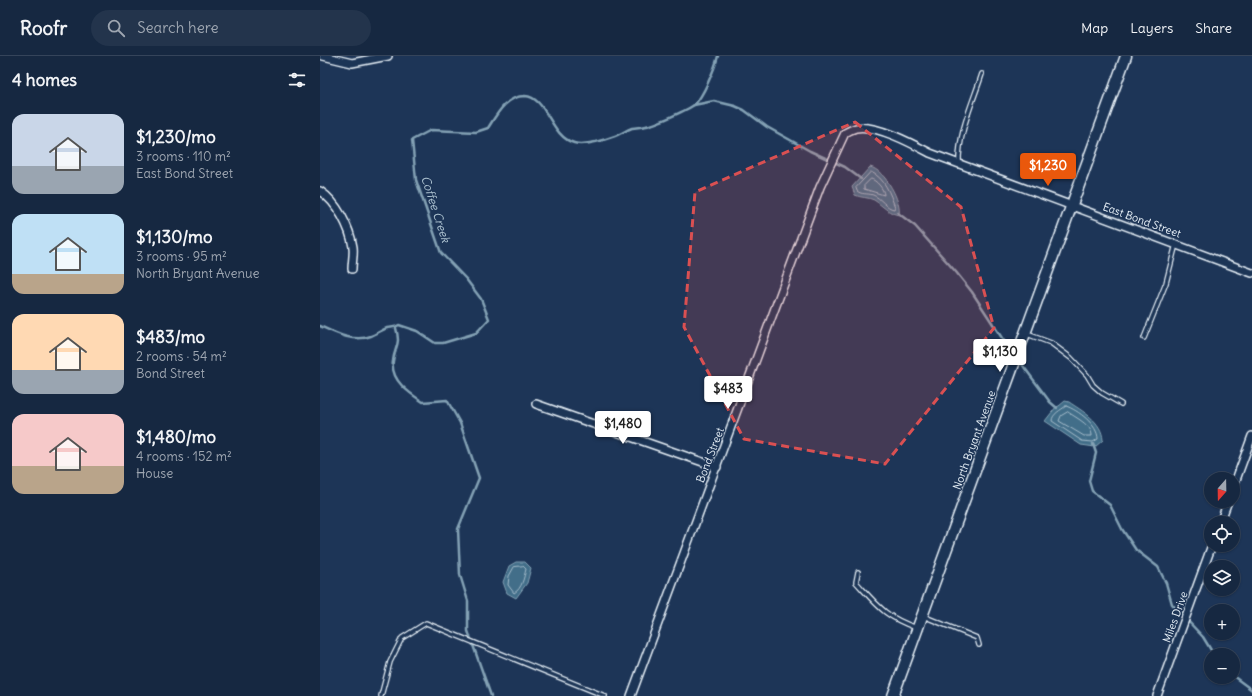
<!DOCTYPE html>
<meta charset="utf-8">
<style>
body{margin:0;font-family:Delius,sans-serif;background:#23344c;color:#f1f3f6;height:100vh;display:flex;flex-direction:column;font-size:15px;white-space:nowrap}
*{box-sizing:border-box;margin:0}
p{font-size:13px;color:#9ea6b1}
.icon{flex:none;width:22px;height:22px;fill:none;stroke:currentColor;stroke-width:2;stroke-linecap:round;stroke-linejoin:round}
.map{position:relative;flex:1;overflow:hidden}
.side{display:flex;flex-direction:column;background:#162841;width:320px}
.side>*{flex:none}
.needle{width:26px;rotate:200deg}
.fabs{position:absolute;left:884px;top:416px;display:grid;gap:8px}
.fabs a{display:grid;place-items:center;width:36px;height:36px;border-radius:50%;background:#162841;box-shadow:0 1px 3px #0004,0 0 0 1px #35445a;font-size:20px}
.price{position:absolute;translate:-50% -34px;padding:0 9px;border-radius:4px;background:#fff;color:#222;font-size:13px;line-height:26px;filter:drop-shadow(0 1px 2px #0008)}
.price::after{content:'';position:absolute;left:50%;top:24px;width:12px;height:9px;margin-left:-6px;background:inherit;clip-path:polygon(0 0,100% 0,50% 100%)}
.price.on{background:#ea580c;color:#fff}
ul{padding:0;list-style:none}
li{display:flex;align-items:center;gap:12px;height:100px;padding:0 12px}
li span{display:grid;place-items:center;flex:none;width:112px;height:80px;border-radius:12px;color:#555}
li>.icon{margin-inline-start:auto}
span .icon{width:48px;height:48px;fill:#fffc;stroke-width:1}
li b{font-size:17px}
h2{display:flex;justify-content:space-between;align-items:center;height:48px;padding:0 12px;font-size:17px}
header{display:flex;align-items:center;gap:24px;box-sizing:border-box;height:56px;padding:0 20px;background:#162841;border-bottom:1px solid #35445a}
header strong{font-size:19px}
nav{display:flex;gap:22px;margin-inline-start:auto;font-size:14px}
.search{width:280px;height:36px;background:#23344c;display:flex;align-items:center;gap:10px;box-sizing:border-box;padding:0 14px;border-radius:22px;color:#9ea6b1;font-size:15px}
main{display:flex;flex:1;min-height:0}
.map>svg:first-child{display:block}
</style>
<header>
<strong>Roofr</strong>
<div class="search"><svg class="icon" aria-label="search" viewBox="0 0 24 24"><circle cx="10" cy="10" r="6"/><path d="M15 15l6 6"/></svg>Search here</div>
<nav><a>Map</a><a>Layers</a><a>Share</a></nav>
</header>
<main>
<section class="side">
<h2>4 homes<svg class="icon" aria-label="filters" viewBox="0 0 24 24"><path d="M4 7h16M4 17h16"/><circle cx="9" cy="7" r="2"/><circle cx="15" cy="17" r="2"/></svg></h2>
<ul>
<li><span style="background:linear-gradient(#c9d6e8 65%,#9aa5b1 0)"><svg class="icon" aria-label="home" viewBox="0 0 24 24"><path d="M3 11l9-7 9 7M6 9v11h12V9"/></svg></span><div><b>$1,230/mo</b><p>3 rooms · 110 m²</p><p>East Bond Street</p></div></li>
<li><span style="background:linear-gradient(#bfe0f5 75%,#b9a48a 0)"><svg class="icon" aria-label="home" viewBox="0 0 24 24"><path d="M3 11l9-7 9 7M6 9v11h12V9"/></svg></span><div><b>$1,130/mo</b><p>3 rooms · 95 m²</p><p>North Bryant Avenue</p></div></li>
<li><span style="background:linear-gradient(#ffd9b3 70%,#9aa5b1 0)"><svg class="icon" aria-label="home" viewBox="0 0 24 24"><path d="M3 11l9-7 9 7M6 9v11h12V9"/></svg></span><div><b>$483/mo</b><p>2 rooms · 54 m²</p><p>Bond Street</p></div></li>
<li><span style="background:linear-gradient(#f6c9c9 65%,#b9a48a 0)"><svg class="icon" aria-label="home" viewBox="0 0 24 24"><path d="M3 11l9-7 9 7M6 9v11h12V9"/></svg></span><div><b>$1,480/mo</b><p>4 rooms · 152 m²</p><p>House</p></div></li>
</ul>
</section>
<div class="map">
<svg width="932" height="640" viewBox="0 0 932 640">
<rect width="100%" height="100%" fill="#1d3557"/>
<filter id="ink" filterUnits="userSpaceOnUse"><feTurbulence type="fractalNoise" baseFrequency=".025" numOctaves="2"/><feDisplacementMap in="SourceGraphic" scale="8" xChannelSelector="R" yChannelSelector="G"/><feConvolveMatrix kernelMatrix="1 2 1 2 8 2 1 2 1" color-interpolation-filters="sRGB"/></filter>
<g filter="url(#ink)">
<g fill="#426e89" stroke="#84a2b5">
<path d="M550,111C565,114 582,146 579,159C568,157 563,150 554,144C548,141 541,142 535,139L532,131Z"/>
<path d="M745,345L749,346C762,355 782,365 783,384L775,391L761,389L725,365L736,351L739,350Z"/>
<path d="M196,506H205L211,512L207,527L196,542L187,537L183,526L189,510Z"/>
</g>
<g fill="none" stroke-linecap="round" stroke-linejoin="round">
<g stroke="#a6bdcc" stroke-width="1">
<path d="M551,116C565,122 570,138 575,151L574,153C566,152 561,142 553,139C547,137 542,139 537,135L536,132Z"/>
<path d="M551,123C556,124 564,133 564,139L544,133V130Z"/>
<path d="M746,350C758,354 778,369 778,383L773,386L762,385L732,365C732,358 741,354 746,350Z"/>
<path d="M748,356C756,362 772,369 772,380H764L739,365L741,360Z"/>
<path d="M203,510L206,513C204,521 202,533 194,537L188,529L189,520L194,511Z"/>
</g>
<g stroke="#84a2b5" stroke-width="2.5">
<path d="M374,49L394,45L415,50L424,54L447,71L490,95L525,111L541,123"/>
<path d="M578,157L595,170L636,216L652,236L682,282L694,297"/>
<path d="M0,270C15,277 34,287 51,280C56,278 62,274 67,272C72,271 75,272 79,269L97,275L115,287H123L156,277L169,263L161,243L146,223L121,197L96,124L92,84L111,74L156,76L168,72C177,58 186,40 205,40C227,41 230,80 254,87C264,90 284,84 295,80C301,78 306,74 312,72C317,71 324,71 330,69C336,68 369,53 374,49C383,41 395,12 398,0"/>
<path d="M76,272C81,290 75,289 73,305C70,324 89,337 103,346L127,344L140,367L159,422L138,473L140,519L148,545V575L171,640"/>
<path d="M698,303L730,346L737,352"/>
<path d="M773,388L776,397L769,425L772,435L790,449L802,473L816,494L838,511L846,527L852,548L883,581L894,599"/>
<path d="M913,620L932,634"/>
</g>
<defs>
<g id="lane">
<path d="M639,108C638,77 653,46 662,18"/>
<path d="M707,278L731,287L751,302L767,319L773,329L782,337L801,348"/>
<path d="M824,282L846,227L856,188"/>
<path d="M538,516L536,526C558,550 565,561 597,572"/>
<path d="M603,560L657,582L659,589"/>
<path d="M61,640L70,606L82,582L106,567L285,640"/>
</g>
<g id="street">
<path d="M3,0L32,7L68,0"/>
<path d="M0,135C17,146 30,172 33,191C34,198 32,206 32,213"/>
<path d="M216,348L397,411"/>
<path d="M913,432L932,380"/>
<path d="M900,467L908,445"/>
<path d="M311,640L500,131L525,77C528,75 533,73 536,72C556,68 593,88 610,97L932,217"/>
<path d="M837,640L892,489"/>
</g>
<path id="secondary" d="M573,640L806,0"/>
</defs>
<use href="#lane" stroke="#e8f1f8" stroke-width="6"/>
<use href="#street" stroke="#e8f1f8" stroke-width="10"/>
<use href="#secondary" stroke="#e8f1f8" stroke-width="13"/>
<use href="#lane" stroke="#1d3557" stroke-width="3.5"/>
<use href="#street" stroke="#1d3557" stroke-width="7"/>
<use href="#secondary" stroke="#1d3557" stroke-width="10"/>
</g>
</g>
<path fill="#da5052" fill-opacity="0.2" stroke="#da5052" stroke-width="3" stroke-dasharray="8 5" stroke-linejoin="round" d="M535,66L641,151L674,272L565,408L424,383L364,271L375,136Z"/>
<g text-anchor="middle" dominant-baseline="central" stroke-width="3" stroke-linejoin="round" paint-order="stroke">
<g font-size="11" fill="#e8f1f8" stroke="#1d3557">
<text transform="translate(822 164) rotate(20)">East Bond Street</text>
<text transform="translate(654 384) rotate(-70)">North Bryant Avenue</text>
<text transform="translate(390 399) rotate(-69)">Bond Street</text>
<text transform="translate(855 561) rotate(-70)">Miles Drive</text>
</g>
<g font-size="12" font-style="italic" fill="#aec3d1" stroke="#1d3557">
<text transform="translate(116 153) rotate(72)">Coffee Creek</text>
</g>
</g>
</svg>
<div class="fabs">
<a><svg class="needle" viewBox="-14 -14 28 28"><path d="M0-13l5 13h-10z" fill="#e53935"/><path d="M0 13l5-13h-10z" fill="#9ea6b1"/></svg></a>
<a><svg class="icon" aria-label="locate" viewBox="0 0 24 24"><circle cx="12" cy="12" r="6"/><path d="M12 2v4M12 18v4M2 12h4M18 12h4"/></svg></a>
<a><svg class="icon" aria-label="layers" viewBox="0 0 24 24"><path d="M12 4l9 5-9 5-9-5zM3 14l9 5 9-5"/></svg></a>
<a>+</a>
<a>−</a>
</div>
<b class="price on" style="left:728px;top:131px">$1,230</b>
<b class="price" style="left:680px;top:317px">$1,130</b>
<b class="price" style="left:408px;top:354px">$483</b>
<b class="price" style="left:303px;top:389px">$1,480</b>
</div>
</main>
